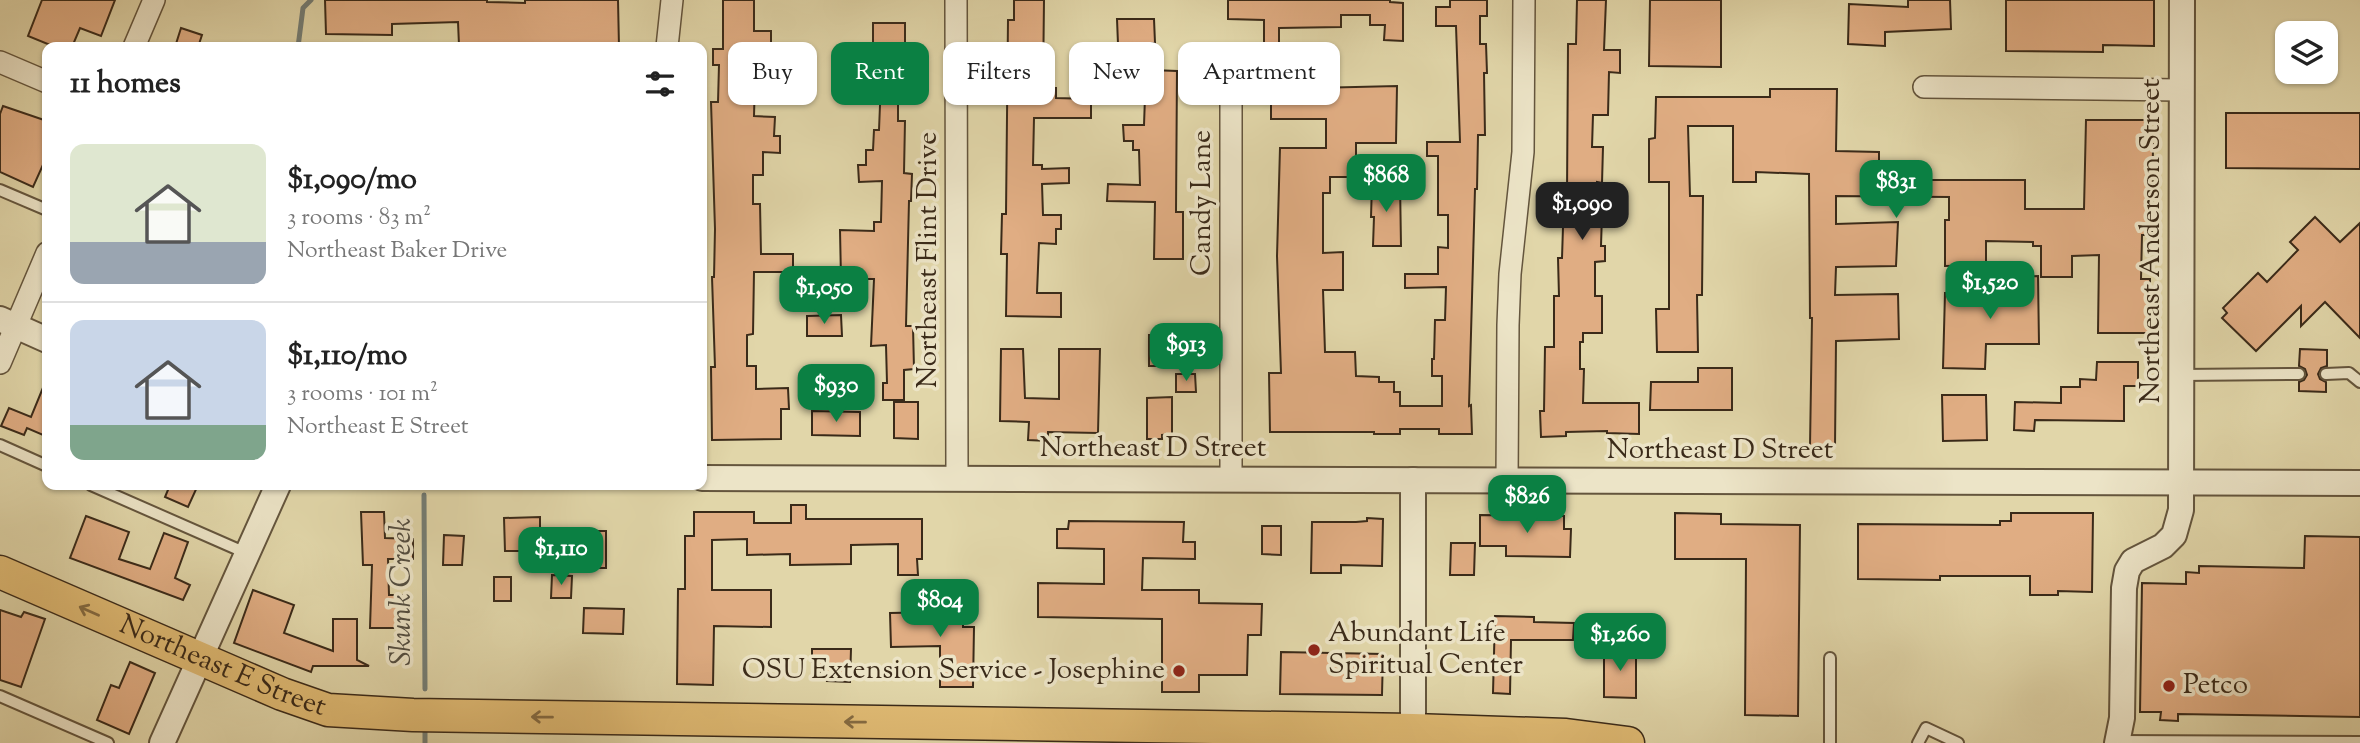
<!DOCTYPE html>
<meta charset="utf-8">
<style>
body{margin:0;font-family:"Sorts Mill Goudy",serif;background:#f2f2f2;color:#222;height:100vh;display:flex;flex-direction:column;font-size:26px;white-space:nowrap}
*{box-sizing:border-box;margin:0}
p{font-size:23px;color:#767676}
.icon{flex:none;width:38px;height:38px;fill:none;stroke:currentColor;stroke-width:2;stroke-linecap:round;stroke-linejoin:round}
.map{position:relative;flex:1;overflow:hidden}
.drawer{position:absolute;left:42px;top:42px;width:665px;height:448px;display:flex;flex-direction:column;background:#fff;border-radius:14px;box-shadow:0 2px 5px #0004}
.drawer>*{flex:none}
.hud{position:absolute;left:728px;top:42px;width:665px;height:63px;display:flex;gap:14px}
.tools{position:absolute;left:2275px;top:21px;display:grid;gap:14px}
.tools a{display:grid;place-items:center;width:63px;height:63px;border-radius:14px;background:#fff;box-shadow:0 2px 5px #0004;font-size:35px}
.price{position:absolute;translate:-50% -60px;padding:0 16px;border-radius:14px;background:#0b8043;color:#fff;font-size:23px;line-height:46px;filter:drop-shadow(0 2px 4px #0008)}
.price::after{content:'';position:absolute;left:50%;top:42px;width:21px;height:16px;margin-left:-10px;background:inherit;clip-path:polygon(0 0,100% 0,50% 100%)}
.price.on{background:#222;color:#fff}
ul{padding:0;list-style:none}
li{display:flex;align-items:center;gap:21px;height:175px;padding:0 28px}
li+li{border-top:2px solid #e0e0e0}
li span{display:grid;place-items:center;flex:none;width:196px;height:140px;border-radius:14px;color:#555}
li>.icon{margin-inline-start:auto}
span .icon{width:84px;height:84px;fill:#fffc;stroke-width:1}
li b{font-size:30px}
h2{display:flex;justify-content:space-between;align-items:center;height:84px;padding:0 28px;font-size:30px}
.tag{padding:0 24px;border-radius:14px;background:#fff;box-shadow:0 2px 5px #0004;font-size:24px;line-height:63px}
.tag.on{background:#0b8043;color:#fff}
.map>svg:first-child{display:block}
</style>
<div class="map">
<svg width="2360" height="743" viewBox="0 0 2360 743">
<rect width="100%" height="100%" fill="#e1d6a9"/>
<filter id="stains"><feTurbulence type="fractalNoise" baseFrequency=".00286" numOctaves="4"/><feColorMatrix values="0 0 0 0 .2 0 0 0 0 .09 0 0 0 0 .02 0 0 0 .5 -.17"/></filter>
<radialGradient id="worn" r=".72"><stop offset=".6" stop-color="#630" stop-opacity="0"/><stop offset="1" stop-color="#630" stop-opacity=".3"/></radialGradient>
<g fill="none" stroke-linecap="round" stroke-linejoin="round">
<g stroke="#747e76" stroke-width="5">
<path d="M298,47L303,8L311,0"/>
<path d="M424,495L425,689"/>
<path d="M425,731V743"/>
</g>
</g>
<g fill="#e0ad83" stroke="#3a2a19" stroke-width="2">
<path d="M42,0H115L101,36L80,28L72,47H55L28,36Z"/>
<path d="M325,0H487V2L525,3V0H618L619,47H523V44L459,45L458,22L392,24V35L326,34Z"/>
<path d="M723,0H754V31H771V59H780V78H755L754,116L775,117L774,136H780V153L763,152V175H753V204H760L761,254H793V272H754L753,334L747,335V366H756V389L788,388L789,409H781V439L712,440L711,367H715L712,277H714L715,229L711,102H718L719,65H713V49H723Z"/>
<path d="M1014,0H1044L1043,88H1056V98L1091,99V118H1034L1033,165H1042V169L1069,168V183L1042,184L1043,215H1061V229H1056V244L1039,243L1037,293H1061V317L1006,316L1007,254H1001L1002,214H1006L1008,20H1014Z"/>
<path d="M1228,0H1390V2L1403,3V41L1384,40L1385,25H1370V15H1341V27L1279,28V48H1264V20L1228,19Z"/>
<path d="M1450,0H1487V16H1480V44H1486L1487,73H1484L1485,135H1478L1477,189H1475L1469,406L1471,405L1472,434H1439V429H1400V434H1374V432H1270L1269,373H1281L1277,256L1280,148H1326V119H1271V89L1397,86L1396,143H1356V177H1330V193H1323V253L1343,252V290H1323L1325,352H1355L1356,376L1379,377V382H1394V392H1400V406H1442V376H1432V359H1434L1435,320H1445L1446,287L1405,288V274H1438V247L1448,248V215H1438V156H1427V142H1460L1456,26H1436V7H1450Z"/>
<path d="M1577,0H1606L1604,50H1620V73L1609,72L1608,115H1593L1592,147H1603L1602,183L1597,182V214H1602L1601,246H1605V261L1595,262V296H1602V333H1583V342H1580V369H1584L1583,403H1639V434L1607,433V431L1566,432V436L1541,437L1540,411H1544L1545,347H1554V296H1559L1558,258H1562L1564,196H1567L1568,44H1576Z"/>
<path d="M1650,0H1721V67L1649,66Z"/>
<path d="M1908,0H1950L1951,29L1885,32V46L1848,44L1849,4L1908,7Z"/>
<path d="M2006,0H2154V46L2103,45V52L2006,51Z"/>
<path d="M1117,19H1154L1155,43L1118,44Z"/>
<path d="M873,23H905V90H898V121H905L904,173L912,174L911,201H909L906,326H913L914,369L904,370V400H883V383H887L886,345L871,346L874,279H841L840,230L874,231V222H881L882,181L859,182L858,165H866V150H873L874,130H879L882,56H873Z"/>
<path d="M181,28L202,35L198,47H175Z"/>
<path d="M1151,70L1177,71L1176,212H1183V259H1154L1155,202L1107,201L1108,184L1140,185L1139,150H1133V141H1124L1123,125H1144L1145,97H1151Z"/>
<path d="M1086,73L1106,74L1105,94L1086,93Z"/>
<path d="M1770,89H1837L1836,151L1879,152V166H1919V180H2025V209H2084L2086,120H2151V144H2153L2152,235H2142L2141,279H2150V333H2098L2099,255L2072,256V277H2041V246H2033V242L1986,241V265L1945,266V220H1949V197L1836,196V224L1898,222L1896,266L1836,267L1835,295L1898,294L1899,339L1836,341L1835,447H1810L1812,318H1810L1809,174L1756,172V182H1733V126H1688L1690,196H1703L1702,295H1697L1698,352H1657L1656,309H1669V182H1649V139L1655,138L1656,97H1770Z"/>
<path d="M3,106L47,121V156L33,187L0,172V114Z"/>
<path d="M2226,113H2360V169L2226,168Z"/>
<path d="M1400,183L1401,246H1373L1374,217H1371L1372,184Z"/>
<path d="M2315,217L2340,242L2360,223V338L2325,302L2301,326V306L2256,351L2222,318L2227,313L2223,308L2258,273L2267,282L2298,250L2290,242Z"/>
<path d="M2038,276L2039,344H1986L1985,369L1943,368L1945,293L1996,292V277Z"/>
<path d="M841,315L842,336H807V316Z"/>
<path d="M1149,335H1187L1188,366H1149Z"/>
<path d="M1001,349H1023L1025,398L1059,399V349H1100L1098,433L1048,432V441L1028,440L1029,422L1000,421Z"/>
<path d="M2300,349L2327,350V366L2321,368L2318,374L2320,379L2326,382V392L2299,391V382L2304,380L2307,375L2305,369L2299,366Z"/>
<path d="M2097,362H2138V386H2124V421L2035,420L2034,431L2014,430L2015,402L2061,403V387H2080V379L2096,380Z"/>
<path d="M1698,368H1732V410H1650L1651,382H1698Z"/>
<path d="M1176,374H1195L1196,392H1176Z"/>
<path d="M47,378V424L43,435L27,428L24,435L1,426L9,408L31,417Z"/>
<path d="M1942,395H1986L1987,440L1943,441Z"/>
<path d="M1172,397V434L1162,435V439H1147V398Z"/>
<path d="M894,402H918V439L894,438Z"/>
<path d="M812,411L860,412V436L812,435Z"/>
<path d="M170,485H198L188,507L165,497Z"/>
<path d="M791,505H806V519H922V559H917L918,575H898V544L851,545V564L790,565V554L747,555V539L712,540V590H771V627L714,626L713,685L677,684L678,589H685V536H694V512H754V523H791Z"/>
<path d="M361,512H384L385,538L413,539V559H388L389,595H410L409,628H370L372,565H363Z"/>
<path d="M1675,513L1721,514V524L1800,525L1798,716L1745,715L1746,559H1675Z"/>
<path d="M2011,513H2093L2092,592L2058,591V595H2030V576H1940V580L1858,579V524L2000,525V521H2011Z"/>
<path d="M1480,515L1564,516V529H1571L1570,557L1506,556V546H1480Z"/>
<path d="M86,516L129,532L119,559L150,569L164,533L188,542L175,578L190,585L183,600L70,558Z"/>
<path d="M540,517V551H505L504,518Z"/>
<path d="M1367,518L1383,519L1382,566L1341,565V573H1311L1312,522H1356L1367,521Z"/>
<path d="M1069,521L1184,522L1183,542H1195V559L1143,558L1142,590H1199V603L1262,604L1261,635H1248L1247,675H1199V692H1162V619L1038,617V583L1104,584V549L1057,548V529H1068Z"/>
<path d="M1262,526H1281V555L1262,554Z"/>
<rect x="570" y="531" width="36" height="37"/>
<path d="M444,535L464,536L462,565H443Z"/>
<path d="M2305,536L2360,537V717L2178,714V721L2160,720L2161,712H2140L2142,583L2186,584V572L2199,573V566L2304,568Z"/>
<path d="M1451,543H1475L1474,575H1450Z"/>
<path d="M552,575L572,576L571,598H551Z"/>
<rect x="494" y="577" width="17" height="24"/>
<path d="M253,590L294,605L284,633L333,651V619H357V660L369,666H313L311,672L234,643Z"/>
<path d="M941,595L963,596V627H974L973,687H940V646L891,647L890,613L941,612Z"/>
<path d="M584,608L624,609L623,634L583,633Z"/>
<path d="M0,610L21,617L24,612L45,619L21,687L0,680Z"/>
<path d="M1495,616L1534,617V622L1574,623L1573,640H1511L1510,694L1493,693Z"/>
<path d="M1604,648L1636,649V698L1604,697Z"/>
<path d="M812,649H851L850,682L827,681L828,672H812Z"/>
<path d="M1281,652L1383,654L1382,695L1280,694Z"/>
<path d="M130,662L155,673L129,734L97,720L111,685L119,688Z"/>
</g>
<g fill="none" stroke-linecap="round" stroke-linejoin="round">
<defs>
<g id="service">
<path d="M0,190L47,210"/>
<path d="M2326,374L2349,373L2360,382"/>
<path d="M2181,375L2299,374"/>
<path d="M0,445L47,466"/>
<path d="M91,485L246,553"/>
<path d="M1830,658V743"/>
<path d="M0,696L108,743"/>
<path d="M2118,741L2360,742"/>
<path d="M1918,743L1926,728L1958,743"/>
</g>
<g id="minor">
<path d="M956,0L957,478"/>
<path d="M134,47L154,0"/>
<path d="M667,47L672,0"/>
<path d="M0,62L47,82"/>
<path d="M1924,87L2181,90"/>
<path d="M1231,95V479"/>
<path d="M0,363L47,253"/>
<path d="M1507,480L1508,325L1510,274L1523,152L1524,0"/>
</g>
<g id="tertiary">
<path d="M0,319L47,340"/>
<path d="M702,478L2360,483"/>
<path d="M162,743L278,485"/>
<path d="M1413,743V480"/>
<path d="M2117,743L2122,718L2124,588L2127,571L2133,561L2163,546L2174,535L2181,510L2182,0"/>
</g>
<g id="primary">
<path id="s1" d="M0,572L282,694L328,710L413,715L1413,730L1566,735L1628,743"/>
</g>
</defs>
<use href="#service" stroke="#64553d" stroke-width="14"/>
<use href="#minor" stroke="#64553d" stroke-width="24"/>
<use href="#tertiary" stroke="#64553d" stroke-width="28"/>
<use href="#primary" stroke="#3a2a19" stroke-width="35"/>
<use href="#service" stroke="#ece4c7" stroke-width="10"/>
<use href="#minor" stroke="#ece4c7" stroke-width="21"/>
<use href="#tertiary" stroke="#ece4c7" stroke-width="24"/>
<use href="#primary" stroke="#e0bb74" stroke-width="32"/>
</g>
<defs><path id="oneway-shaft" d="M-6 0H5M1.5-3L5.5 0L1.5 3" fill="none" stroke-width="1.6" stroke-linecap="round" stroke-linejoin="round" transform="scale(1.75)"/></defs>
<g stroke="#856b42">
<use href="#oneway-shaft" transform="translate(89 611) rotate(-156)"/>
<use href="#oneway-shaft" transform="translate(542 717) rotate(-179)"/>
<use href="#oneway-shaft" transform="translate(855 722) rotate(-179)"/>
</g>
<g fill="#8f2418" stroke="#ece4c7" stroke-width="2.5">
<circle cx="1314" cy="650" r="7"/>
<circle cx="1179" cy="671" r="7"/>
<circle cx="2169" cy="686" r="7"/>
</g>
<g text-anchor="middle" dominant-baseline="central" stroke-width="7" stroke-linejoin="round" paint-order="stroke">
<g font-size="28" fill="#3a2a19" stroke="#ece4c7">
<text transform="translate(1203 203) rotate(-90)">Candy Lane</text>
<text transform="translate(2152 241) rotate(-90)">Northeast Anderson Street</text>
<text transform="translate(929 260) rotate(-90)">Northeast Flint Drive</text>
<text x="1153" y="449">Northeast D Street</text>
<text x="1720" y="451">Northeast D Street</text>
<text stroke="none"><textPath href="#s1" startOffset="242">Northeast E Street</textPath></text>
</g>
<g font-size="28" fill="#3a2a19" stroke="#ece4c7" text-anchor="start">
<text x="1328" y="634">Abundant Life<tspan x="1328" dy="32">Spiritual Center</tspan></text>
<text x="1165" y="671" text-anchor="end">OSU Extension Service - Josephine</text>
<text x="2183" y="686">Petco</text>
</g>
<g font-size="30" font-style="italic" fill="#524d40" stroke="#ece4c7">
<text transform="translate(402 592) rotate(-90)">Skunk Creek</text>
</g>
</g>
<rect width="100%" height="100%" filter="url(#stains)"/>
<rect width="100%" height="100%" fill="url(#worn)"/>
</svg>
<div class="tools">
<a><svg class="icon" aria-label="layers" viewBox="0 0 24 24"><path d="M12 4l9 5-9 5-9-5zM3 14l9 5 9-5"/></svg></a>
</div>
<b class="price" style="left:1386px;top:214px">$868</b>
<b class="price" style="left:1896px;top:220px">$831</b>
<b class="price on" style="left:1582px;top:242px">$1,090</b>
<b class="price" style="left:1990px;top:321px">$1,520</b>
<b class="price" style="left:824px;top:326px">$1,050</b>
<b class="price" style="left:1186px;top:383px">$913</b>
<b class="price" style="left:836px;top:424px">$930</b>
<b class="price" style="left:1527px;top:535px">$826</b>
<b class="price" style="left:561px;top:587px">$1,110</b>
<b class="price" style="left:940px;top:639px">$804</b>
<b class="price" style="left:1620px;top:673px">$1,260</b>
<div class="hud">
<a class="tag">Buy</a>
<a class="tag on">Rent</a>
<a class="tag">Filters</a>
<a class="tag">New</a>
<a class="tag">Apartment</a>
</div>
<section class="drawer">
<h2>11 homes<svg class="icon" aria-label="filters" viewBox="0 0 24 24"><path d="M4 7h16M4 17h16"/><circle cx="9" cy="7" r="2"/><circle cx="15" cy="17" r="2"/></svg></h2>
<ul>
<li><span style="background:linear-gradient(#dfe7d0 70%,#9aa5b1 0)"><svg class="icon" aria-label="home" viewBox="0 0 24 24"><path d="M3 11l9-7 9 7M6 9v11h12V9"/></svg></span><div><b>$1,090/mo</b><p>3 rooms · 83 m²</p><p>Northeast Baker Drive</p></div></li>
<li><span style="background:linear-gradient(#c9d6e8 75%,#7fa58c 0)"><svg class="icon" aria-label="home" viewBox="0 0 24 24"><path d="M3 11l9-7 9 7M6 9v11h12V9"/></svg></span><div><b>$1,110/mo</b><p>3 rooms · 101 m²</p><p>Northeast E Street</p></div></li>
</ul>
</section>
</div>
